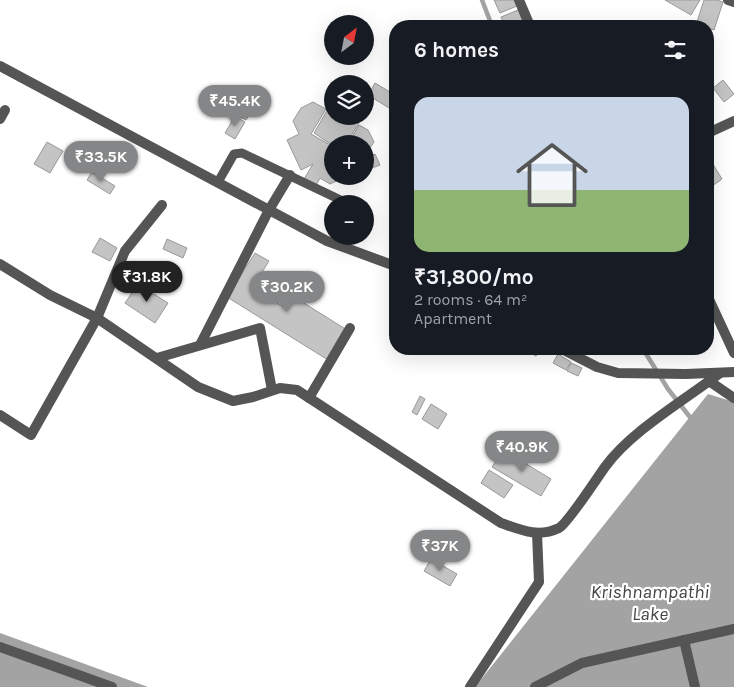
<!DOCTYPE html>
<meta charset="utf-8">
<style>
body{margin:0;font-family:Karla,sans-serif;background:#20242c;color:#f1f3f6;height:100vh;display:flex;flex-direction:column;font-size:19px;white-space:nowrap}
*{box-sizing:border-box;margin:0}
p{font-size:16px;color:#9ea1a6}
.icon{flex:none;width:28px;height:28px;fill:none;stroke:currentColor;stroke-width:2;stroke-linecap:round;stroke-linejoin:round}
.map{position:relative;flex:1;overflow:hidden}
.side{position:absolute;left:389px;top:20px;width:325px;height:335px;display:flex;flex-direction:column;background:#171b24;border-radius:20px;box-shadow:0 5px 20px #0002}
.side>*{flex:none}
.needle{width:32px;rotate:32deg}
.fabs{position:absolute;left:324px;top:15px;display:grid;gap:10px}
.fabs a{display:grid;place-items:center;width:50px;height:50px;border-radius:50%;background:#171b24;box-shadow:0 5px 20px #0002;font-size:25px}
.price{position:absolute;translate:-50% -42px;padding:0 11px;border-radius:18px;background:#858687;color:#fff;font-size:16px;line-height:32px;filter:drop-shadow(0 1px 2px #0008)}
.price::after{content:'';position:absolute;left:50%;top:30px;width:15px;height:11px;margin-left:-8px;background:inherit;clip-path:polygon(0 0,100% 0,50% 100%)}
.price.selected{background:#222;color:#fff}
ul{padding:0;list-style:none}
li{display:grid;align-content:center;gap:10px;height:265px;padding:0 25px}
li+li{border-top:1px solid #363941}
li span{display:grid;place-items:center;height:155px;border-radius:15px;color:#555}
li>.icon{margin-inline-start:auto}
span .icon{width:90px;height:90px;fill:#fffc;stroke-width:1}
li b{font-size:21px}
h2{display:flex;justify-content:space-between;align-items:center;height:60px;padding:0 25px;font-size:21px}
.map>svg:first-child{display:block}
</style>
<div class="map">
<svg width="734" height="687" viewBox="0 0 734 687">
<rect width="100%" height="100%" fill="#fff"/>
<g fill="#a3a3a3">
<path d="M708,394L734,402V687H475Z"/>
<path d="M0,633L148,687H0Z"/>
</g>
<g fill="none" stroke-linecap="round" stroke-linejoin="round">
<g stroke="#a3a3a3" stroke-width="4.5">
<path d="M482,0L492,26"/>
<path d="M643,349L668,389L693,421"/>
</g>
</g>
<g fill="#c4c4c4" stroke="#999">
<path d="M494,0H515L517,6L500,13Z"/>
<path d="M665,0H700L691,15Z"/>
<path d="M704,0H717L723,2L714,30L708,28V26L696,25Z"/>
<path d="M518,10L524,23L518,26H505L501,17Z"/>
<path d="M723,80L734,94L724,102L713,88Z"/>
<path d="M375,83L395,95L394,111L368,95Z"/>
<path d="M243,92L257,101L246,120L231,112Z"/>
<path d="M313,102L326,109L311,134L332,146V176H347L330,184L320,178L313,191L301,184L313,164L301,170L287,140L299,134L293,121L301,108Z"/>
<path d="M332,102V116H363L346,144L332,145L314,133Z"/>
<path d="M235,116L245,122L235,139L225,133Z"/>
<path d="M359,125L368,130L374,142L365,155V144H348Z"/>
<path d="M47,142L63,151L50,173L34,164Z"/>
<path d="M375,154L380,165L369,169L365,158Z"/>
<path d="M708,156L722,179L708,189Z"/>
<path d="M92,172L115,186L110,194L87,180Z"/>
<path d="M100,238L117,248L110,261L92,252Z"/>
<path d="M167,239L187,248L183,258L163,249Z"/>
<path d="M255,253L269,261L252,288L284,307L291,295L347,330L328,360L227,297Z"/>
<path d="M138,284L168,303L155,323L125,303Z"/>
<path d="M523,349H540L536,356Z"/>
<path d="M558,354L571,362L566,370L553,363Z"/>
<path d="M571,363L582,368L578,376L567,371Z"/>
<path d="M420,396L425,399L417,415L412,412Z"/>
<path d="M431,404L447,414L438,429L422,419Z"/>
<path d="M503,450L551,479L541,496L492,467Z"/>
<path d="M489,470L513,485L504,498L481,483Z"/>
<path d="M431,559L457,574L450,586L424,571Z"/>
</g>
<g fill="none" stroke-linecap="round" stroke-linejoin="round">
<path stroke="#555" stroke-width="9" d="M218,182L234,154L242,153L349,204"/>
<g stroke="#555" stroke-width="10">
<path d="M519,0L530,26"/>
<path d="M728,0L734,2"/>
<path d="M0,119L5,110"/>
<path d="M708,133L734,121"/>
<path d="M0,264L50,295L97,318L198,387L233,401L253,397L280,388L297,390L501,523C521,530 538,538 559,528C568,523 597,478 605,467C631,431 685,400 720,373"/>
<path d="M708,297L734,353"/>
<path d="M200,345L269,210L290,175"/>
<path d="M157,358L260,328L272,390"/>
<path d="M709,381L734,398"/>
<path d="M309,398L350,328"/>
<path d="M0,415L31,435L97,318L125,251L162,205"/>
<path d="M684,640L695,687"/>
<path d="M0,647L112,687"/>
<path d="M470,687L539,582L537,533"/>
<path d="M535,687L582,663L734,629"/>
</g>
<g stroke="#555" stroke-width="10">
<path d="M0,66L327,241L395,266"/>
<path d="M562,349L597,367L618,373L686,374L734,372"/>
</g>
</g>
<g text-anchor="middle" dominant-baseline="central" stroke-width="4.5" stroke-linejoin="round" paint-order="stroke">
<g font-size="19" font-style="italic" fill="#444" stroke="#fff">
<text x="650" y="592">Krishnampathi<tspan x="650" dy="22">Lake</tspan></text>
</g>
</g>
</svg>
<div class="fabs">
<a><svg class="needle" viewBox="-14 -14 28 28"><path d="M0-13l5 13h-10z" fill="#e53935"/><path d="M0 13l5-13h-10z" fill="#9ea1a6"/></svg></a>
<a><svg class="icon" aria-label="layers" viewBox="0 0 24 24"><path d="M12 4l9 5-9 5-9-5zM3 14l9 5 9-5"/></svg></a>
<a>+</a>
<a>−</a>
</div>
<b class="price" style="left:235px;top:127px">₹45.4K</b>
<b class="price" style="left:101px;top:183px">₹33.5K</b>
<b class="price selected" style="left:147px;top:303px">₹31.8K</b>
<b class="price" style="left:287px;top:313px">₹30.2K</b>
<b class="price" style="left:522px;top:473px">₹40.9K</b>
<b class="price" style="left:440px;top:572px">₹37K</b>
<section class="side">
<h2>6 homes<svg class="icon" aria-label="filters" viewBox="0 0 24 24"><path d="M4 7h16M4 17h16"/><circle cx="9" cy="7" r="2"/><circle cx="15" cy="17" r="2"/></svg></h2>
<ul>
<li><span style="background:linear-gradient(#c9d6e8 60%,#8fb573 0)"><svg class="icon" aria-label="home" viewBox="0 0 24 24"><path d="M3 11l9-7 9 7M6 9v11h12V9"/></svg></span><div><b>₹31,800/mo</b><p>2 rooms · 64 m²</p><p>Apartment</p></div></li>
</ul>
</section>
</div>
